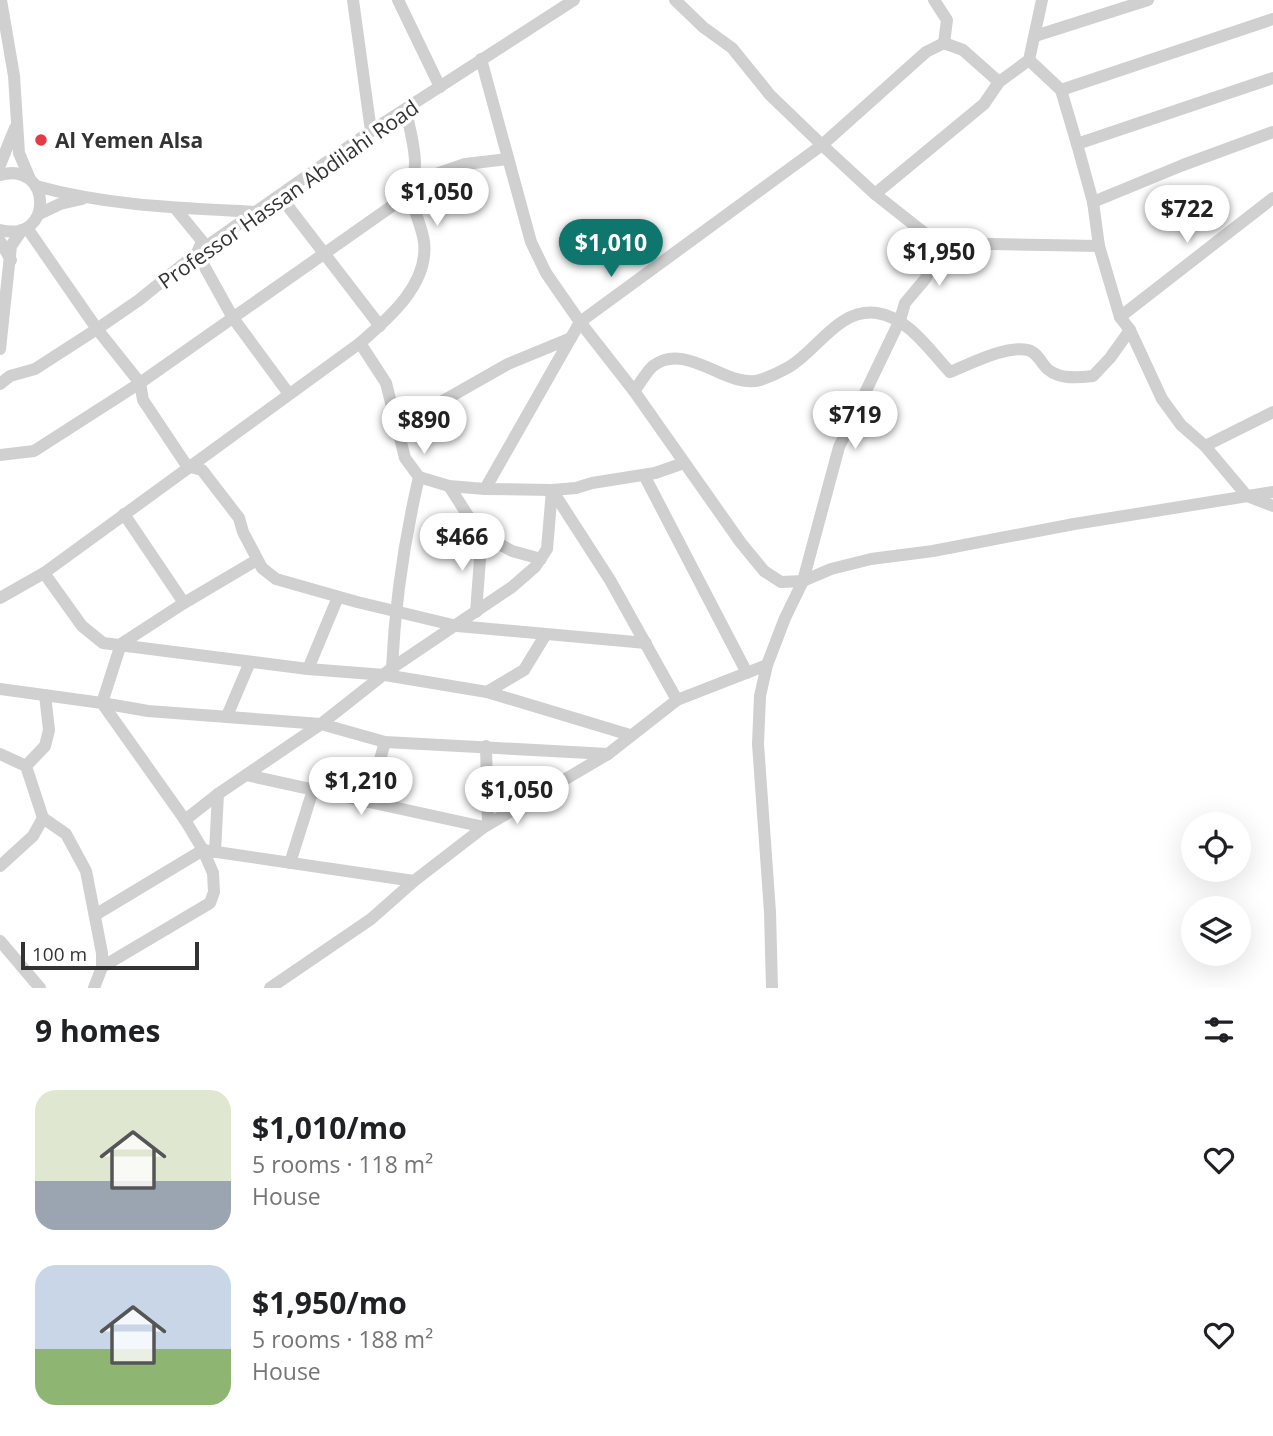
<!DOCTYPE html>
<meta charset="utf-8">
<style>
body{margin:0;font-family:"Open Sans",sans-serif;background:#f2f2f2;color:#202124;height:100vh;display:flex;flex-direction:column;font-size:26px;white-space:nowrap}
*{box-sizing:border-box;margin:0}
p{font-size:23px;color:#757577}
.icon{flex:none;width:38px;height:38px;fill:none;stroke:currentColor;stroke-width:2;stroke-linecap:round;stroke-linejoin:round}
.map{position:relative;height:988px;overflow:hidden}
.sheet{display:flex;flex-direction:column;background:#fff;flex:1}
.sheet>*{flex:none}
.controls{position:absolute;left:1181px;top:812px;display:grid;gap:14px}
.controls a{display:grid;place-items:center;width:70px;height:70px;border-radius:50%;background:#fff;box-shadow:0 7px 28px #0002;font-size:35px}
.scale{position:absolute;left:21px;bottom:18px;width:178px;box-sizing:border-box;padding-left:7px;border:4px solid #333;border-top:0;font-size:19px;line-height:24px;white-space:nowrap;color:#333;-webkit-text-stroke:5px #fff;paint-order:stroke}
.price{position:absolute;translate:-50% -60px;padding:0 16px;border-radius:24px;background:#fff;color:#222;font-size:23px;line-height:46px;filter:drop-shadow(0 2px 4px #0008)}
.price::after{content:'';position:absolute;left:50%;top:42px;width:21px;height:16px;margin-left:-10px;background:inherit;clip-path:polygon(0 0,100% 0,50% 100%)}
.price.on{background:#0f766e;color:#fff}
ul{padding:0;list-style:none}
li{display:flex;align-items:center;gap:21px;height:175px;padding:0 35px}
li span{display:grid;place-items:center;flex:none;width:196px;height:140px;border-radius:21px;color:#555}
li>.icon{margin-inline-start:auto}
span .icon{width:84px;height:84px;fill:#fffc;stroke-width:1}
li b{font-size:30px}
h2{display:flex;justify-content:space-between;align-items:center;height:84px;padding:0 35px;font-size:30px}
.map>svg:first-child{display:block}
</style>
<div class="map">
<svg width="1273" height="988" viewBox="0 0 1273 988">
<rect width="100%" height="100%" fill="#fff"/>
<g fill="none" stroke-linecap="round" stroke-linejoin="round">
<g stroke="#d0d0d0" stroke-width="12">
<path d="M1,0L14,76L19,153L30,179"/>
<path d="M353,0L371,131"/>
<path d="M398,0L440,87"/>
<path d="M675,0L703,27L732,48L770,95L822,145L875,194L937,243L1099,246L1120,317L1130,330L1162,399L1181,425L1205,446L1247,496L1273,506"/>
<path d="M934,0L947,20L944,43"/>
<path d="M1035,36L1148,0"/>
<path d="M481,59L531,242L546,273L580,322L634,391L741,543L764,571L781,582L803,581L831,569L871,559L933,551L1074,524L1273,492"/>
<path d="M1029,60L1061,90L1077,144L1273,78"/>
<path d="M1061,90L1273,19"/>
<path d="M1077,144L1093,202L1099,246"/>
<path d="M0,165L15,128"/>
<path d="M0,175C52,160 55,244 0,230"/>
<path d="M36,186C108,206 182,208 256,212"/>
<path d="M875,194L984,104L999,82L1029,60L1042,0"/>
<path d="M280,196L380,326"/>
<path d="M1093,202L1183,165L1273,132"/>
<path d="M175,208L202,241L197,253L233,318L289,394"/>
<path d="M39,214L60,204L82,199"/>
<path d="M27,228L97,329L140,383L143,400L187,466L202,470L239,518L243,532L262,568L276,579L357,602L457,626L646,643"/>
<path d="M0,241L11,260"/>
<path d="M1120,317L1273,198"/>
<path d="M360,343L386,383L405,458L419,477L449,486L485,489L552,490L576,488L592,483L655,473L684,463"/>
<path d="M0,349L11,246L22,230"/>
<path d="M0,384L10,376L35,369L97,329L139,300L197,253L371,131L574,0"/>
<path d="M634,391C640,384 646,372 653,366C686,340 728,390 760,380C769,377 780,372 789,367C818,350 838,308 877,313C909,318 929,350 950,372C970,364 1006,345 1028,350C1035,352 1039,358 1043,364C1054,380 1076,378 1093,376L1110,358L1130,330"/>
<path d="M397,427L508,364L571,338"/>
<path d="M1205,446L1273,412"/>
<path d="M0,455L34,451L140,383L439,173L465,164L508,159"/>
<path d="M644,475L747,673"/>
<path d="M449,486L479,533L512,551L541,559"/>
<path d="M485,489L580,322L822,145L926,52L944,43L963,50L999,82"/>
<path d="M552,490L610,580L677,700"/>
<path d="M124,514L184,603"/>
<path d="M257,560L184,603L121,644L102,703L148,711L321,724L385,742L608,754"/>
<path d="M44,573L82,626L103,643L308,669L385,675L487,692L630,735"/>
<path d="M0,598L44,573L360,343C389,318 429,284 424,242C422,226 413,211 412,195C411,185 415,174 415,163C415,146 409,127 406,110"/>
<path d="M476,612L480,559L479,533"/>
<path d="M392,668C395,603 404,541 419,477"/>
<path d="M308,669L338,597"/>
<path d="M0,689L102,703L185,820L203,850L213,873L214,892L210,903L102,967"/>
<path d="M487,692L524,670L546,634"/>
<path d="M227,716L250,662"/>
<path d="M486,746L488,824"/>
<path d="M0,754L26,766L43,818L66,834L86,871L102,953V967L94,988"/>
<path d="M26,766L45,746L49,730L45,695"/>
<path d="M246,775L484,827"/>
<path d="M368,802L385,742"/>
<path d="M185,820L218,794L321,724L392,668L512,587L535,567L547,549L552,490"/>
<path d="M215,852L218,794"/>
<path d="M290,863L313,790"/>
<path d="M0,866L33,836L43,818"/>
<path d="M95,915L203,850L414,881"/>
<path d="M0,941L40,988"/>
<path d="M270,988L371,919L414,881L484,827L608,754L677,700L767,665"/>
<path d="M772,988L770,912L758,744L760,696L767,665L785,618L803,581L839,447L900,320L905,303L926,278L937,243"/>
</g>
</g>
<circle fill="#e63946" stroke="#fff" stroke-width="2.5" cx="41" cy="140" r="7"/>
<g text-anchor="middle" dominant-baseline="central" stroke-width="7" stroke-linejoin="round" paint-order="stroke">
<g font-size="21" font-weight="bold" fill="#333" stroke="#fff" text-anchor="start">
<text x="55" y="140">Al Yemen Alsa</text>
</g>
<g font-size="21" fill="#333" stroke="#fff">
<text transform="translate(288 194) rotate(-35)">Professor Hassan Abdilahi Road</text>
</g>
</g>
</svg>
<div class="controls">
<a><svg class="icon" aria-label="locate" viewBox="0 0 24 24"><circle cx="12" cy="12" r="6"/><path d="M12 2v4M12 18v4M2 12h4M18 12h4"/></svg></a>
<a><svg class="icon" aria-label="layers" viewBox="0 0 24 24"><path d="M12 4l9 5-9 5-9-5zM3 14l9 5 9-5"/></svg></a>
</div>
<div class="scale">100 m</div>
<b class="price" style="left:437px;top:228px">$1,050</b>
<b class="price" style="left:1187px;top:245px">$722</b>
<b class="price on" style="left:611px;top:279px">$1,010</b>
<b class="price" style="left:939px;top:288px">$1,950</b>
<b class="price" style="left:855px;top:451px">$719</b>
<b class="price" style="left:424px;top:456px">$890</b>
<b class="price" style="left:462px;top:573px">$466</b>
<b class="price" style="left:361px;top:817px">$1,210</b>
<b class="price" style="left:517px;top:826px">$1,050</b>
</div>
<section class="sheet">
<h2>9 homes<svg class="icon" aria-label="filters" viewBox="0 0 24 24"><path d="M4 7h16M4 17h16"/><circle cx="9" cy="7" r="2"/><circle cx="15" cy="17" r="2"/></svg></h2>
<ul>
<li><span style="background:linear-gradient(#dfe7d0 65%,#9aa5b1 0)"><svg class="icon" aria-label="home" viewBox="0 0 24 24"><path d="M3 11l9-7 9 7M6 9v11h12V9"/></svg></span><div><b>$1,010/mo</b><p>5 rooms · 118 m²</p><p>House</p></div><svg class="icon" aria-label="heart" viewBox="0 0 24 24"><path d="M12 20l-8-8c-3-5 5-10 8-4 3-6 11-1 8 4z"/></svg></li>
<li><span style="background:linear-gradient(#c9d6e8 60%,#8fb573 0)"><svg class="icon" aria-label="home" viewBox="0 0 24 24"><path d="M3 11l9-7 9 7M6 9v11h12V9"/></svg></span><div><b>$1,950/mo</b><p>5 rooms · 188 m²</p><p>House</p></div><svg class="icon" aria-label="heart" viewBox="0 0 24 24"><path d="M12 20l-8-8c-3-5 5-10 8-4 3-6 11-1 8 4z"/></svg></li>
</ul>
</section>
